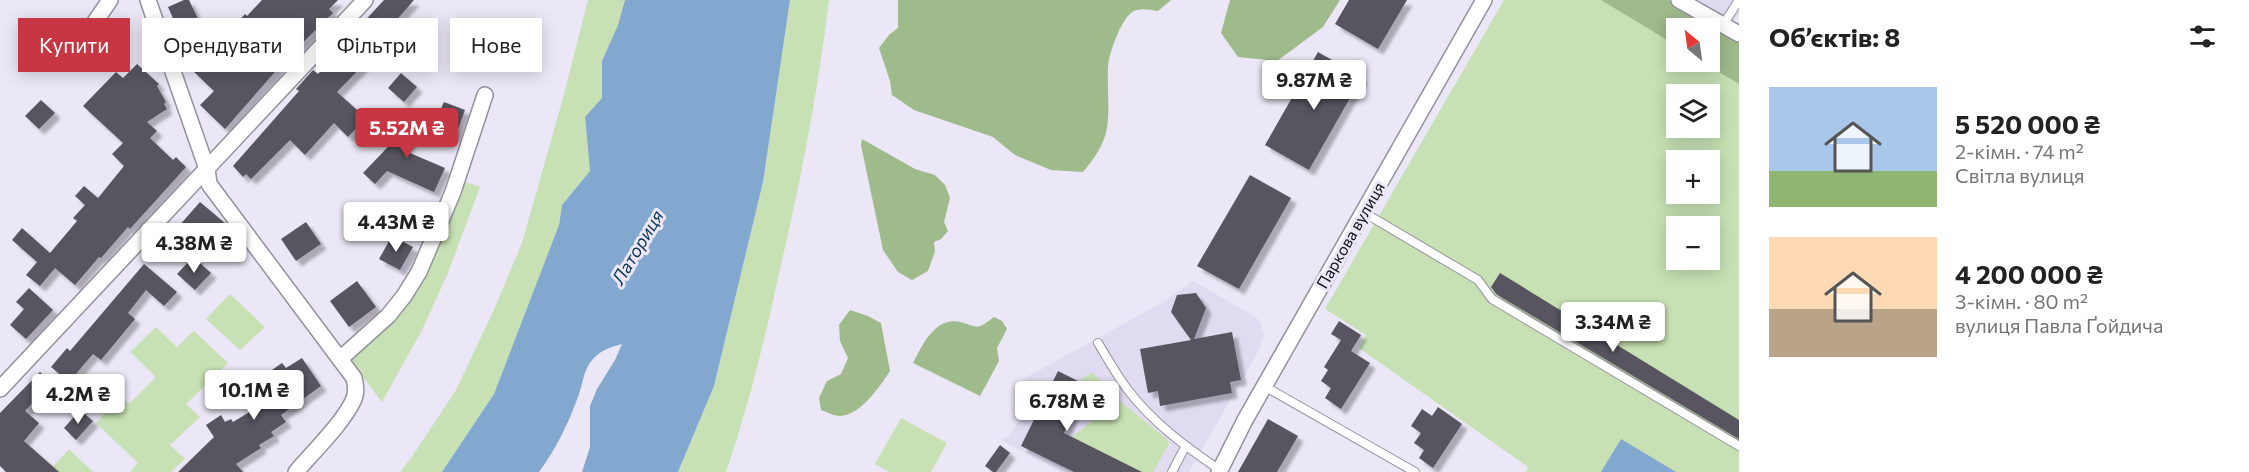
<!DOCTYPE html>
<html lang="uk">
<meta charset="utf-8">
<style>
body{margin:0;font-family:Commissioner,sans-serif;background:#f6f6f6;color:#222;height:100vh;display:flex;flex-direction:column;font-size:22px;white-space:nowrap}
*{box-sizing:border-box;margin:0}
p{font-size:20px;color:#767676}
.icon{flex:none;width:33px;height:33px;fill:none;stroke:currentColor;stroke-width:2;stroke-linecap:round;stroke-linejoin:round}
.map{position:relative;flex:1;overflow:hidden}
.details{display:flex;flex-direction:column;background:#fff;width:510px}
.details>*{flex:none}
.banner{position:absolute;left:18px;top:18px;width:570px;height:54px;display:flex;gap:12px}
.needle{width:39px;rotate:331deg}
.tools{position:absolute;left:1666px;top:18px;display:grid;gap:12px}
.tools a{display:grid;place-items:center;width:54px;height:54px;border-radius:0px;background:#fff;box-shadow:0 3px 15px #0003;font-size:30px}
.price{position:absolute;translate:-50% -51px;padding:0 14px;border-radius:6px;background:#fff;color:#222;font-size:20px;line-height:39px;filter:drop-shadow(0 2px 3px #0008)}
.price::after{content:'';position:absolute;left:50%;top:36px;width:18px;height:14px;margin-left:-9px;background:inherit;clip-path:polygon(0 0,100% 0,50% 100%)}
.price.selected{background:#c73743;color:#fff}
ul{padding:0;list-style:none}
li{display:flex;align-items:center;gap:18px;height:150px;padding:0 30px}
li span{display:grid;place-items:center;flex:none;width:168px;height:120px;border-radius:0px;color:#555}
li>.icon{margin-inline-start:auto}
span .icon{width:72px;height:72px;fill:#fffc;stroke-width:1}
li b{font-size:26px}
h2{display:flex;justify-content:space-between;align-items:center;height:72px;padding:0 30px;font-size:26px}
.tag{padding:0 21px;border-radius:0px;background:#fff;box-shadow:0 3px 15px #0003;font-size:21px;line-height:54px}
.tag.selected{background:#c73743;color:#fff}
main{display:flex;flex:1;min-height:0}
.map>svg:first-child{display:block}
</style>
<main>
<div class="map">
<svg width="1739" height="472" viewBox="0 0 1739 472">
<defs>
<filter id="shadow"><feDropShadow dx="5.5" dy="5.5" stdDeviation="1.5" flood-color="#0004"/></filter>
</defs>
<rect width="100%" height="100%" fill="#ebe7f6"/>
<g fill="#e1dbf1">
<path d="M1695,0H1739V13L1733,22Z"/>
<path d="M1193,281L1249,313L1260,321L1264,336L1260,348L1189,472H1061L1001,440L1009,436L1019,421L1016,395L1025,378L1162,303Z"/>
</g>
<g fill="#c7e1b4" fill-rule="evenodd">
<path d="M588,0H625L618,25L602,61V98L585,118L590,171L562,205L559,225L494,394L442,472H400L411,458L456,390L492,314L522,243L563,98Z"/>
<path d="M790,0H829C818,91 801,180 780,269C765,338 749,405 726,472H678L714,386L763,182Z"/>
<path d="M1504,0H1652L1677,28V62H1710L1739,53V472H1526L1528,467L1359,348L1366,335L1325,309ZM1677,94H1710V128H1677ZM1677,160H1710V194H1677ZM1677,226H1710V260H1677Z"/>
<path d="M462,181L480,187L447,275L422,330L382,402L349,359L407,299Z"/>
<path d="M230,294L265,327L240,350L206,319Z"/>
<path d="M156,327L177,347L194,331L228,363L186,404L200,417L170,445L185,459L171,472H130L138,463L96,423L120,396L129,404L156,377L130,352Z"/>
<path d="M1091,373L1094,374L1113,393L1111,398L1070,422L1087,387L1078,381Z"/>
<path d="M1120,401L1168,440L1169,444L1153,472H1142L1072,437L1117,402Z"/>
<path d="M901,418L947,443L931,472H889L875,464Z"/>
<path d="M69,449L93,472H48Z"/>
</g>
<g fill="#9fba8b">
<path d="M898,0H1171L1158,11C1150,10 1138,7 1131,13C1120,22 1109,53 1108,67C1107,88 1110,107 1107,128C1104,145 1094,159 1083,172L1051,170L1015,155L993,137L914,110L892,95L890,81L879,48L889,35L898,28Z"/>
<path d="M1230,0H1340L1323,27L1277,61L1238,57L1221,33Z"/>
<path d="M1601,0H1679L1739,34V84L1702,62H1710V28H1677V46Z"/>
<path d="M862,139L915,169L935,175L945,185L950,198L944,222L948,231L941,239L934,242L935,251L928,271L912,280L898,272L883,250L861,145Z"/>
<path d="M850,310L868,316L881,323L890,371C880,386 861,415 840,416C834,416 827,412 821,410L819,398L827,381L841,374L848,358L840,341L839,325Z"/>
<path d="M994,317L1002,321L1007,329L997,348L999,361L980,396L913,363C922,346 935,316 960,322C980,327 975,331 994,317Z"/>
</g>
<g fill="#83a8d0">
<path d="M625,0H790L763,182L714,386L678,472H582L590,447V406L597,389L615,360L622,344C611,347 601,350 593,359C583,370 583,384 578,397C568,424 556,449 539,472H442L494,394L559,225L562,205L590,171L585,117L602,98V61L618,25Z"/>
<path d="M1621,439L1676,472H1601Z"/>
</g>
<g fill="#585461" filter="url(#shadow)">
<path d="M184,0H189L199,21L178,30L168,7Z"/>
<path d="M262,0H338L329,9L333,13L288,57L225,129L200,105L214,91L193,71L245,14L247,16Z"/>
<path d="M384,0H414L381,38L394,49L385,59L376,52L337,92L366,118L348,137L334,123L305,155L290,140L251,179L246,174L243,177L233,166L299,91L296,89L313,70L318,74L349,42L347,40Z"/>
<path d="M1349,0H1407L1378,49L1335,24Z"/>
<path d="M1318,52L1362,77L1309,170L1265,145Z"/>
<path d="M137,64L159,84L157,86L166,102L164,104L167,109L147,122L157,131L150,138L173,160L176,157L186,167L130,229L128,227L101,258L99,257L75,285L55,268L40,286L26,275L37,262L12,240L22,228L50,253L77,221L73,218L85,205L75,196L84,186L98,198L124,166L112,154L123,143L83,106L116,72L123,78Z"/>
<path d="M401,73L417,87L404,102L388,88Z"/>
<path d="M41,100L55,113L39,129L25,116Z"/>
<path d="M444,102L465,110L455,137L429,127L436,109L440,111Z"/>
<path d="M424,109L432,117L403,150L445,168L434,192L387,171L375,184L363,173L404,130L402,129L415,114L418,116Z"/>
<path d="M1250,175L1291,198L1239,289L1197,266Z"/>
<path d="M200,202L226,224L217,235L206,225L193,240L178,227Z"/>
<path d="M306,222L321,244L296,261L281,239Z"/>
<path d="M392,236L413,247L400,270L379,259Z"/>
<path d="M193,257L211,273L195,290L177,274Z"/>
<path d="M144,264L177,292L164,306L146,290L128,313L135,319L101,360L93,354L69,382L51,367L67,348L70,351Z"/>
<path d="M1500,273L1739,420V439L1496,294L1491,287Z"/>
<path d="M357,281L376,307L349,327L330,301Z"/>
<path d="M29,288L53,310L26,339L10,325L24,309L16,302Z"/>
<path d="M1196,293L1206,308L1194,339L1232,332L1241,380L1230,382L1232,393L1160,406L1158,391L1148,393L1140,349L1191,340L1171,312L1177,295Z"/>
<path d="M1339,321L1361,335L1351,351L1370,363L1341,409L1325,398L1331,388L1321,381L1328,370L1324,367L1341,340L1331,334Z"/>
<path d="M302,358L321,386L281,415L286,422L271,432L274,436L259,445L261,448L236,464L243,472H178L214,437L206,425L221,415L225,422L231,419L233,422L256,408L269,399L256,381L282,363L286,368Z"/>
<path d="M1058,371L1088,386L1064,433L1142,472H1074L1021,446Z"/>
<path d="M40,372L51,383L25,411L39,423L24,441L59,472H6L0,466V413Z"/>
<path d="M1438,407L1462,424L1433,468L1419,458L1424,450L1414,443L1421,433L1411,426L1422,409L1432,416Z"/>
<path d="M80,410L93,421L76,440L64,428Z"/>
<path d="M1268,419L1298,436L1277,472H1238Z"/>
<path d="M1000,445L1010,453L996,472H993L985,466Z"/>
</g>
<g fill="none" stroke-linecap="round" stroke-linejoin="round">
<defs>
<g id="lane">
<path d="M1723,25L1739,0"/>
<path d="M1363,212L1478,280L1492,299L1739,446"/>
<path d="M1098,343C1108,359 1117,376 1128,390C1153,423 1186,447 1220,470"/>
<path d="M1264,386L1415,472"/>
<path d="M1172,472L1185,447"/>
</g>
<g id="street">
<path d="M148,0L207,169L209,184L354,378C356,386 357,393 353,401C342,424 313,452 296,472"/>
<path d="M1679,0L1739,34"/>
<path d="M75,51L110,0"/>
<path d="M340,359L388,316L404,296L419,272L453,192L485,95"/>
<path d="M0,389L365,0"/>
<path d="M1219,472L1245,420L1484,0"/>
</g>
</defs>
<use href="#lane" stroke="#94919e" stroke-width="10"/>
<use href="#street" stroke="#94919e" stroke-width="18"/>
<use href="#lane" stroke="#fff" stroke-width="8"/>
<use href="#street" stroke="#fff" stroke-width="15"/>
</g>
<g text-anchor="middle" dominant-baseline="central" stroke-width="6" stroke-linejoin="round" paint-order="stroke">
<g font-size="16" fill="#121015" stroke="#ebe7f6">
<text transform="translate(1350 235) rotate(-60)">Паркова вулиця</text>
</g>
<g font-size="18" font-style="italic" fill="#0a345a" stroke="#ebe7f6">
<text transform="translate(637 247) rotate(-59)">Латориця</text>
</g>
</g>
</svg>
<div class="tools">
<a><svg class="needle" viewBox="-14 -14 28 28"><path d="M0-13l5 13h-10z" fill="#e53935"/><path d="M0 13l5-13h-10z" fill="#767676"/></svg></a>
<a><svg class="icon" aria-label="layers" viewBox="0 0 24 24"><path d="M12 4l9 5-9 5-9-5zM3 14l9 5 9-5"/></svg></a>
<a>+</a>
<a>−</a>
</div>
<b class="price" style="left:1314px;top:111px">9.87M ₴</b>
<b class="price selected" style="left:407px;top:159px">5.52M ₴</b>
<b class="price" style="left:396px;top:253px">4.43M ₴</b>
<b class="price" style="left:194px;top:274px">4.38M ₴</b>
<b class="price" style="left:1613px;top:353px">3.34M ₴</b>
<b class="price" style="left:254px;top:421px">10.1M ₴</b>
<b class="price" style="left:78px;top:425px">4.2M ₴</b>
<b class="price" style="left:1067px;top:432px">6.78M ₴</b>
<div class="banner">
<a class="tag selected">Купити</a>
<a class="tag">Орендувати</a>
<a class="tag">Фільтри</a>
<a class="tag">Нове</a>
</div>
</div>
<section class="details">
<h2>Об’єктів: 8<svg class="icon" aria-label="filters" viewBox="0 0 24 24"><path d="M4 7h16M4 17h16"/><circle cx="9" cy="7" r="2"/><circle cx="15" cy="17" r="2"/></svg></h2>
<ul>
<li><span style="background:linear-gradient(#a9c7e8 70%,#8fb573 0)"><svg class="icon" aria-label="home" viewBox="0 0 24 24"><path d="M3 11l9-7 9 7M6 9v11h12V9"/></svg></span><div><b>5 520 000 ₴</b><p>2-кімн. · 74 m²</p><p>Світла вулиця</p></div></li>
<li><span style="background:linear-gradient(#ffd9b3 60%,#b9a48a 0)"><svg class="icon" aria-label="home" viewBox="0 0 24 24"><path d="M3 11l9-7 9 7M6 9v11h12V9"/></svg></span><div><b>4 200 000 ₴</b><p>3-кімн. · 80 m²</p><p>вулиця Павла Ґойдича</p></div></li>
</ul>
</section>
</main>
